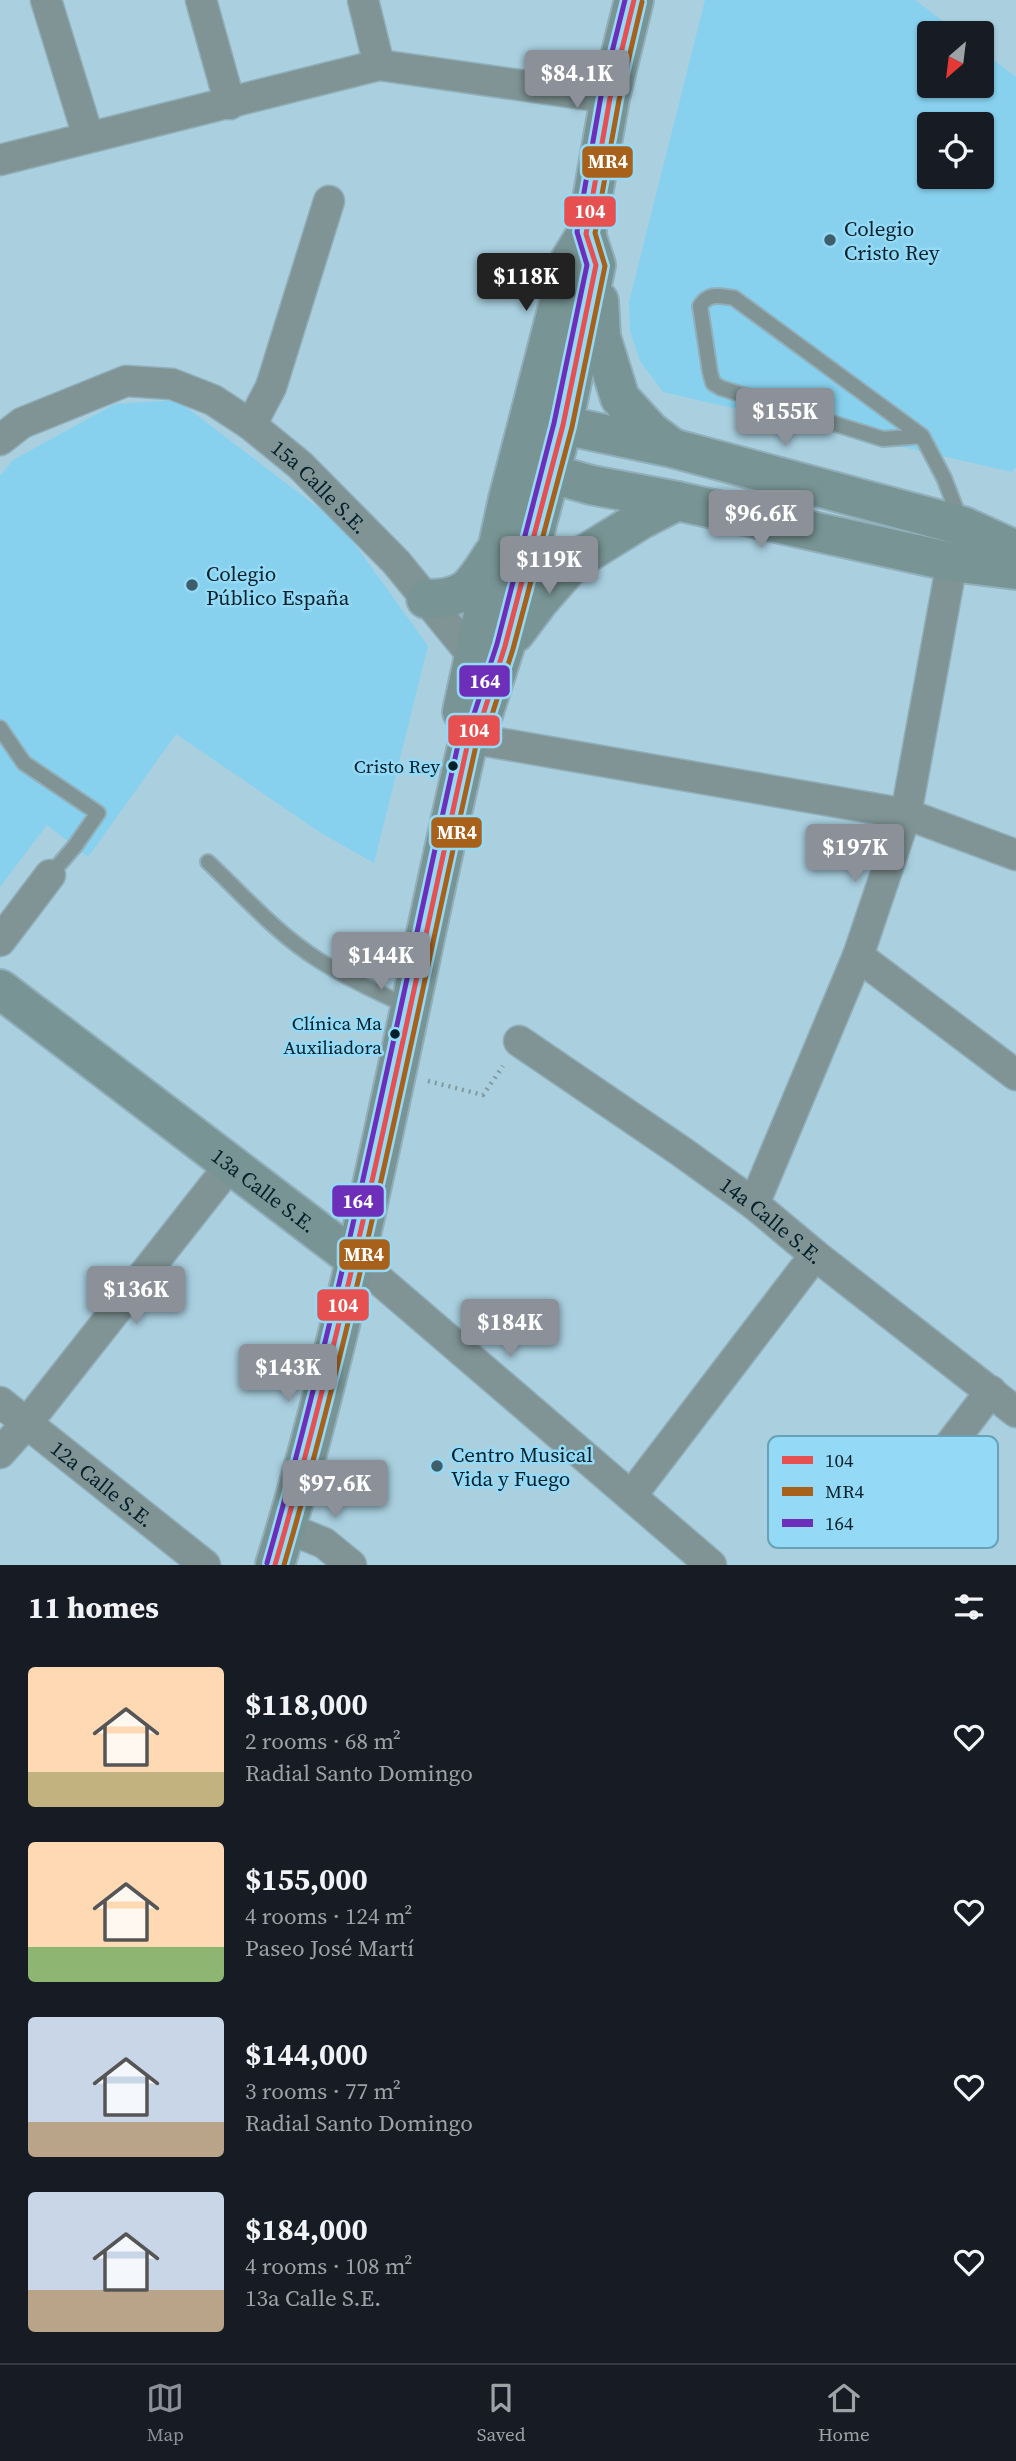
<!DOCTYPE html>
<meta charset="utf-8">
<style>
body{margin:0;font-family:"Source Serif 4",serif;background:#20242c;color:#f1f3f6;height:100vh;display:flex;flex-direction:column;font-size:26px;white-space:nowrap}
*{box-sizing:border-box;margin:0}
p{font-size:23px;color:#9ea1a6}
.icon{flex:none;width:38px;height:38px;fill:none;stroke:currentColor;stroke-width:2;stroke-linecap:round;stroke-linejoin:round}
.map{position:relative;height:1565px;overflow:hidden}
.panel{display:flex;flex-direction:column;background:#171b24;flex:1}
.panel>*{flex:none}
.needle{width:46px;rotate:208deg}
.tools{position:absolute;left:917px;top:21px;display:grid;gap:14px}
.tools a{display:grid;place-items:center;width:77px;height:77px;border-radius:7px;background:#171b24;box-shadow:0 2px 5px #0004;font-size:35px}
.price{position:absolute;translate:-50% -60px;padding:0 16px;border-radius:7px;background:#8c9099;color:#fff;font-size:23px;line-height:46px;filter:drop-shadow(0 2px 4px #0008)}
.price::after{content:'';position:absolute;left:50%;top:42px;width:21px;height:16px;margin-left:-10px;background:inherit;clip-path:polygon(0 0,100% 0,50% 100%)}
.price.selected{background:#222;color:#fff}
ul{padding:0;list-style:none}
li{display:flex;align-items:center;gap:21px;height:175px;padding:0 28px}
li span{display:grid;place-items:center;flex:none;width:196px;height:140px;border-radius:7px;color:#555}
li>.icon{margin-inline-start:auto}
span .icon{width:84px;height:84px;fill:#fffc;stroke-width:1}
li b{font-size:30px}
h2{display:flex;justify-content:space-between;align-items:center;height:84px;padding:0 28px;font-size:30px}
.tab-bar{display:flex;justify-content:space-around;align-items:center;height:98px;border-top:2px solid #363941;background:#171b24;font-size:19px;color:#9ea1a6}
.tab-bar a{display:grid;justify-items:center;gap:4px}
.tab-bar .selected{color:#8c9099}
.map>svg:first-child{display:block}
</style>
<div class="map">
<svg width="1016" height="1565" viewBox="0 0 1016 1565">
<rect width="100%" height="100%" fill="#aad0e0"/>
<g fill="#87d1ee" fill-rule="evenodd">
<path d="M705,0H915L959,33H929V86H982V51L1016,77V467L1012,472L663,392L640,361L630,331L629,302ZM929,124H982V177H929Z"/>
<path d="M177,400L341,525L428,646L374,863L321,833L176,734L88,857L47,825L0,887V476L13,460L115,404Z"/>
</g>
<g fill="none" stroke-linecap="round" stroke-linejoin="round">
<defs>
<g id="lane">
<path d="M922,436L883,439L721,388L713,383L710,372L700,306C709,292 719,296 734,298L922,436L944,478L961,522"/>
<path d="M0,728L24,763L98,813L75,846L50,875"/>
<path d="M208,862C243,895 276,933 317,959C345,977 376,992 408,1006"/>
</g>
<g id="street">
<path d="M46,0L88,136"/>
<path d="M201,0L230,104"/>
<path d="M363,0L379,65"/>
<path d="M0,160L379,65L610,98"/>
<path d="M251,425L271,387L329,201"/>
<path id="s1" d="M0,440L22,423L126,381L172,384L213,400L251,425L300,465L396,562L473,656"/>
<path d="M469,738L906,814L1016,855"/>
<path d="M0,941L50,875"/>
<path d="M858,956L1016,1075"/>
<path id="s2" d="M519,1041L682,1152L754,1204L815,1255L1016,1412"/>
<path d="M754,1204L858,956L906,814L952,562"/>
<path d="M356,1260L711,1565"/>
<path id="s3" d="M0,1402L205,1565"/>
<path d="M0,1453L27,1423L231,1164"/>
<path d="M631,1496L815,1255"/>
<path d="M898,1513L991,1391"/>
<path d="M287,1528L324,1543L351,1565"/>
</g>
<g id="secondary">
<path d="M599,301L601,337L620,398L650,431L671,447"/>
<path d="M539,420L672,448L963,526L1016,550"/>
<path d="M524,466L591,485L677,501L952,562L1016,570"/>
<path d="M426,599C468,599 472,586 493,554"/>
<path d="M515,633L539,601L574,561L642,519L677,501"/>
<path d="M462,712L508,499L570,260L586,234L610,98L634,0"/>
<path id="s4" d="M0,989L356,1260"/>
<path d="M275,1565C358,1294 405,1014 469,738L482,718L505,646L563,425L596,265L586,234"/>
</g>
</defs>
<use href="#lane" stroke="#91afba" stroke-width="18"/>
<use href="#street" stroke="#91afba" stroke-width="33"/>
<use href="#secondary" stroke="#91afba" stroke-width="42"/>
<path stroke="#82999d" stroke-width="4.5" stroke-dasharray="2 5" stroke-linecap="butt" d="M428,1081L483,1095L503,1066"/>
<use href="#lane" stroke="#809495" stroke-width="14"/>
<use href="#street" stroke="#809495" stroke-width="30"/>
<use href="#secondary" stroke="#789494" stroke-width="38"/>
<defs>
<path id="bus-1" d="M275,1565C354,1293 407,1014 469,738L482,718L505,646L563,425L596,265L586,234L610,98L634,0"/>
<path id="bus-2" d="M284,1565C363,1294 415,1017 477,741L490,721L513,649L572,427L605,266L595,233L619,100L642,2"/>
<path id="bus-3" d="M267,1563C345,1290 398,1012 460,736L474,714L497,644L554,423L587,265L577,232L601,96L625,0"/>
</defs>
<use href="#bus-1" stroke="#94daf6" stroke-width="10"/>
<use href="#bus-2" stroke="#94daf6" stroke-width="10"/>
<use href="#bus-3" stroke="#94daf6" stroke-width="10"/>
<use href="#bus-1" stroke="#e65051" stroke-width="5"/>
<use href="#bus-2" stroke="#a8611a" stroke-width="5"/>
<use href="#bus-3" stroke="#6d2fba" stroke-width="5"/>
</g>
<g fill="#3d5e6a" stroke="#94daf6" stroke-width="2.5">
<circle cx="830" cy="240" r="7"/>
<circle cx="192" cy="585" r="7"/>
<circle cx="437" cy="1466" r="7"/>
</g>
<g fill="#03202b" stroke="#94daf6" stroke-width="2.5">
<circle cx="453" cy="766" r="6"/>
<circle cx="395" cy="1034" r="6"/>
</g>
<g text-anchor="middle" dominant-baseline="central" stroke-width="5" stroke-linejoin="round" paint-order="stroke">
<g font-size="19" fill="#03202b" stroke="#94daf6" text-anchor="end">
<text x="440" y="766">Cristo Rey</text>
<text x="382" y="1023">Clínica Ma<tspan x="382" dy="24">Auxiliadora</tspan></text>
</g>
<g font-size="21" fill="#03202b" stroke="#94daf6" text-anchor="start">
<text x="844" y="228">Colegio<tspan x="844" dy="24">Cristo Rey</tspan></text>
<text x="206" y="573">Colegio<tspan x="206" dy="24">Público España</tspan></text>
<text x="451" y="1454">Centro Musical<tspan x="451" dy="24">Vida y Fuego</tspan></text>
</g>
<g font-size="21" fill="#03202b" stroke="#94daf6">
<text stroke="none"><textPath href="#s1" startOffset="368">15a Calle S.E.</textPath></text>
<text stroke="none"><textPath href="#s4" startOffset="332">13a Calle S.E.</textPath></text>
<text stroke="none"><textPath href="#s2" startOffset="310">14a Calle S.E.</textPath></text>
<text stroke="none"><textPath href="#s3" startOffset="131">12a Calle S.E.</textPath></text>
</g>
</g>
<rect x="768" y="1436" width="230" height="112" rx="10" fill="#94daf6" stroke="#68a2b9" stroke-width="2"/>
<rect x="782" y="1456" width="31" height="8" fill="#e65051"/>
<rect x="782" y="1487" width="31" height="9" fill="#a8611a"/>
<rect x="782" y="1519" width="31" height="8" fill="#6d2fba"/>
<g font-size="19" fill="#03202b">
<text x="825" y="1467">104</text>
<text x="825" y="1498">MR4</text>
<text x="825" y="1530">164</text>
</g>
<g stroke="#94daf6" stroke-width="2.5">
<rect x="581" y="145" width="53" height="34" rx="7" fill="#a8611a"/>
<rect x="563" y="195" width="54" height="33" rx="7" fill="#e65051"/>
<rect x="458" y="664" width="53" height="34" rx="7" fill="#6d2fba"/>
<rect x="447" y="714" width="54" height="33" rx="7" fill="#e65051"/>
<rect x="430" y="816" width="53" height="33" rx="7" fill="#a8611a"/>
<rect x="331" y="1184" width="54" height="34" rx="7" fill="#6d2fba"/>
<rect x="338" y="1238" width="53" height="33" rx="7" fill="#a8611a"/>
<rect x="316" y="1288" width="54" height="34" rx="7" fill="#e65051"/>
</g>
<g font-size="19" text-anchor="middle" font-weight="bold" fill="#fff">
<text x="608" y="168">MR4</text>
<text x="590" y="218">104</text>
<text x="485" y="688">164</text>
<text x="474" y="737">104</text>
<text x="457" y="839">MR4</text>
<text x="358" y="1208">164</text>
<text x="364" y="1261">MR4</text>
<text x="343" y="1312">104</text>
</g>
</svg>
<div class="tools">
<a><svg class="needle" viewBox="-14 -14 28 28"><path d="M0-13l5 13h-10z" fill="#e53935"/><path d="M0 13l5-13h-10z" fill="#9ea1a6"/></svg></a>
<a><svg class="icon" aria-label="locate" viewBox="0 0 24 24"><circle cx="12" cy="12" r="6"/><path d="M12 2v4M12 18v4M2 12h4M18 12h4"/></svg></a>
</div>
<b class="price" style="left:577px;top:110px">$84.1K</b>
<b class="price selected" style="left:526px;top:313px">$118K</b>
<b class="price" style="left:785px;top:448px">$155K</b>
<b class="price" style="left:761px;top:550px">$96.6K</b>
<b class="price" style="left:549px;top:596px">$119K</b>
<b class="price" style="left:855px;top:884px">$197K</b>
<b class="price" style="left:381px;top:992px">$144K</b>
<b class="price" style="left:136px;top:1326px">$136K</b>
<b class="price" style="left:510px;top:1359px">$184K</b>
<b class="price" style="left:288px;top:1404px">$143K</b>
<b class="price" style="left:335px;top:1520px">$97.6K</b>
</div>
<section class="panel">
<h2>11 homes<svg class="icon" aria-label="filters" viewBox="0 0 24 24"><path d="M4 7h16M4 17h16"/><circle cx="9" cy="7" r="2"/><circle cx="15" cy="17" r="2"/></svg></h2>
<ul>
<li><span style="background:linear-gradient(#ffd9b3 75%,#c2b280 0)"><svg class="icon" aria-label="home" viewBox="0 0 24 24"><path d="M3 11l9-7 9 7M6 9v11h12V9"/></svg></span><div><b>$118,000</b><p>2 rooms · 68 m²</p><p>Radial Santo Domingo</p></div><svg class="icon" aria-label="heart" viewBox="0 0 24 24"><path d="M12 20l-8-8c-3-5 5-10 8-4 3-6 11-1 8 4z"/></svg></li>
<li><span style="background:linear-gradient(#ffd9b3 75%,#8fb573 0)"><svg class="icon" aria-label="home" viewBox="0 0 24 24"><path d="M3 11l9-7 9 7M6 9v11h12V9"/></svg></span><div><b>$155,000</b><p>4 rooms · 124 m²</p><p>Paseo José Martí</p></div><svg class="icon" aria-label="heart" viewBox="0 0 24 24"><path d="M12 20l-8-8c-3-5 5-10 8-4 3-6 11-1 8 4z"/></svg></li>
<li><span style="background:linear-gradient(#c9d6e8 75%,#b9a48a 0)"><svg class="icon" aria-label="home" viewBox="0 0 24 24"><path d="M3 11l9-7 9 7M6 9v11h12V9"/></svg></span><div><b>$144,000</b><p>3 rooms · 77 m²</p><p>Radial Santo Domingo</p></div><svg class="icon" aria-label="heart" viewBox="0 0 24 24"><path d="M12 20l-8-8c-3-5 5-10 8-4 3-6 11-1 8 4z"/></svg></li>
<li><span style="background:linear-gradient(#c9d6e8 70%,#b9a48a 0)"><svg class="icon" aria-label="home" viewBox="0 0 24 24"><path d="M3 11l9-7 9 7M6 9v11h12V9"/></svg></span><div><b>$184,000</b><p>4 rooms · 108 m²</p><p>13a Calle S.E.</p></div><svg class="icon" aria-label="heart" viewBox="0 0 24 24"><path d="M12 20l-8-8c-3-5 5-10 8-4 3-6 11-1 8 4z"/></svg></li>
</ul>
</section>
<nav class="tab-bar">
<a class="selected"><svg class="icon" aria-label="map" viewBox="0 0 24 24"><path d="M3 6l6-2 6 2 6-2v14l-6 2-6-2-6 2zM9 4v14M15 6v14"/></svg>Map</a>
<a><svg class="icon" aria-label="saved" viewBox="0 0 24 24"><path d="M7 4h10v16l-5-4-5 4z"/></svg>Saved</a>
<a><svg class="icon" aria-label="home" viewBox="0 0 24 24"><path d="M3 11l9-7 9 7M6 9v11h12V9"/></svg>Home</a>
</nav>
